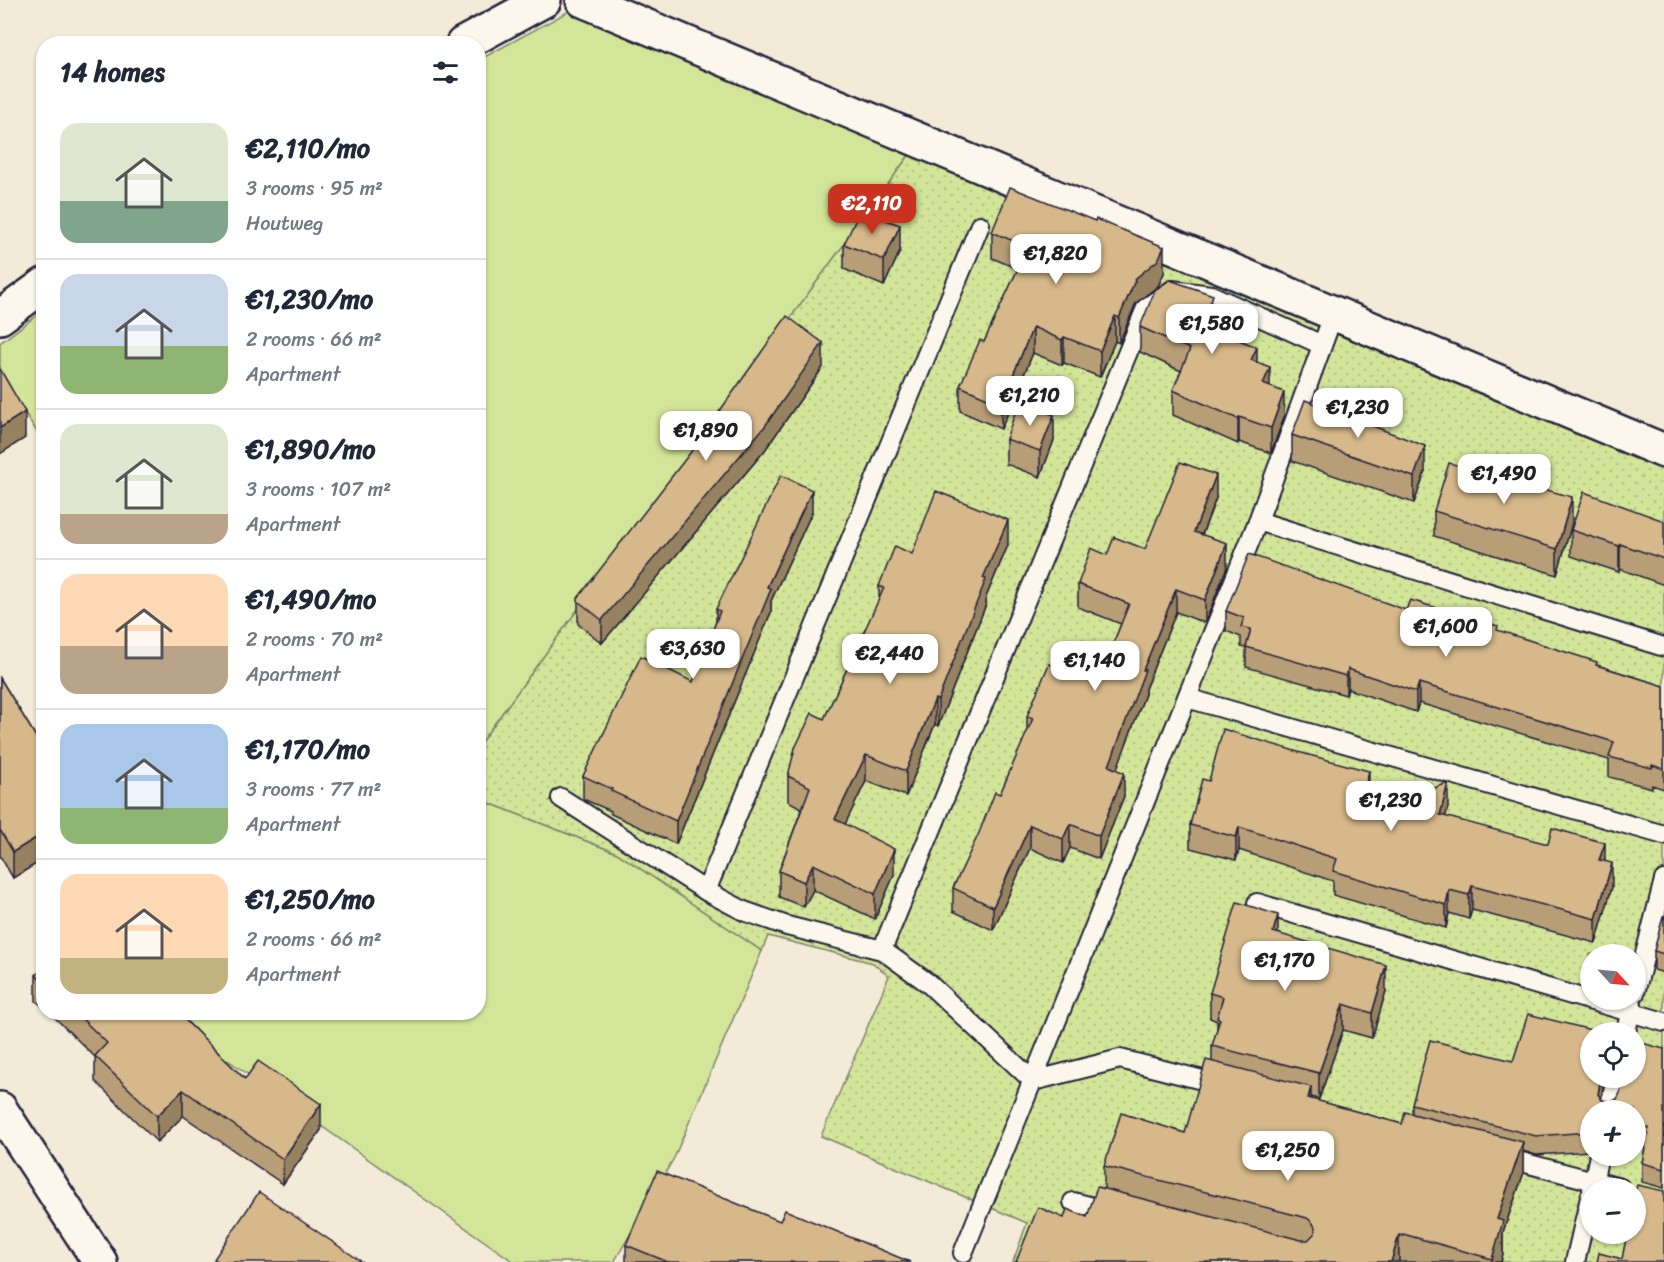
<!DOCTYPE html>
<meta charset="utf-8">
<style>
body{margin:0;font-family:Sriracha,sans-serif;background:#f6f6f7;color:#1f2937;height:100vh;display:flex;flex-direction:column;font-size:22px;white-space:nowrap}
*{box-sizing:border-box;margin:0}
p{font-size:20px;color:#747a83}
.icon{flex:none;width:33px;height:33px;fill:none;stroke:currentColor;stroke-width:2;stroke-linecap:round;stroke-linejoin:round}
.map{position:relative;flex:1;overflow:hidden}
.side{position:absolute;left:36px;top:36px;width:450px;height:984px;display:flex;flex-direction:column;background:#fff;border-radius:24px;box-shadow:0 2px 4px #0004}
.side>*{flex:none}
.needle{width:39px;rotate:116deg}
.tools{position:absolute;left:1580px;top:944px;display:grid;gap:12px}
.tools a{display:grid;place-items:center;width:66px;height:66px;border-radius:50%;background:#fff;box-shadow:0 2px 4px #0004;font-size:30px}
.price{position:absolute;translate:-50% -51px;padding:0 14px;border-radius:12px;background:#fff;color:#222;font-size:20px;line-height:39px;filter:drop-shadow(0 2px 3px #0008)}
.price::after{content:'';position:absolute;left:50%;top:36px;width:18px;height:14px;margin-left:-9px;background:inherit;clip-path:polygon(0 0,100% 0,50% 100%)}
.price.on{background:#c8321e;color:#fff}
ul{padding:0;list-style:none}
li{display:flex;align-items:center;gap:18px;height:150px;padding:0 24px}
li+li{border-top:2px solid #e0e1e3}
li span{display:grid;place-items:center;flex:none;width:168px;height:120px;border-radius:18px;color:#555}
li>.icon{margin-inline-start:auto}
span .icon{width:72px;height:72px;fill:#fffc;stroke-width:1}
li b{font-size:26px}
h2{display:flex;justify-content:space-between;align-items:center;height:72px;padding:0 24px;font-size:26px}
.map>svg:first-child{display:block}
</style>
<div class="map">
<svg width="1664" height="1262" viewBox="0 0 1664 1262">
<defs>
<pattern id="park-dots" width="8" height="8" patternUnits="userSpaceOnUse" patternTransform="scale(1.5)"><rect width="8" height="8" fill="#d3e599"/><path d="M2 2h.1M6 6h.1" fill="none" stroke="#b5c485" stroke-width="1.8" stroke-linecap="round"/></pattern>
</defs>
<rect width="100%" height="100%" fill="#f4ead8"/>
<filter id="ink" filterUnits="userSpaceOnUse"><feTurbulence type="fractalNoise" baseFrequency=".0167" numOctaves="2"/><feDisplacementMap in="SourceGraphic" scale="12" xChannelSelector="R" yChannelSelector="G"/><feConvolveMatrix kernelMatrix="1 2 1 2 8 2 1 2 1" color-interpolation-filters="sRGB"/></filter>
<g filter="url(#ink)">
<g fill="#d3e599" stroke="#7a846a" stroke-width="1.5">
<path d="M571,10L910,154L479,745V60Z"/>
<path d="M43,311V442L0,372V343Z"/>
<path d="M479,799L617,853L762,951L674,1158L614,1262H514L161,1013L478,1012Z"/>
</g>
<path fill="url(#park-dots)" stroke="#7a846a" stroke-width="1.5" fill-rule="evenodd" d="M910,154L1188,265L1664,462V1262H1013L1027,1223L821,1136L889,976L873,963L768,936L762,951L617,853L479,799V745ZM1590,954H1635V999H1590ZM1590,1032H1635V1077H1590ZM1590,1110H1635V1155H1590ZM1590,1188H1635V1233H1590Z"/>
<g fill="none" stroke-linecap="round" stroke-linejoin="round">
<defs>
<g id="service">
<path d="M1334,313L1258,521L1664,647"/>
<path d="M1187,698L1664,835"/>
<path d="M561,798L706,891L744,911L787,926L882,950L928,983L1033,1081L1120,1059L1222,1085"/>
<path d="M706,891L980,225"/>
<path d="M1257,903L1664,1022"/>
<path d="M882,950L1146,308L1172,290L1211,295L1322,345"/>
<path d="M1635,993L1664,880"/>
<path d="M1626,1032L1632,1004"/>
<path d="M1609,1110L1616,1077"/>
<path d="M1499,1156L1620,1188"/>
<path d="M1592,1188L1599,1155"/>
<path d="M1073,1202L1113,1212"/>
<path d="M963,1253L1258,521"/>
<path d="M1575,1262L1590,1197"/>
</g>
<g id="minor">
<path d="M583,0L1664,451"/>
<path d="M463,44L544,0"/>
<path d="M0,317L44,285"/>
<path d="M0,1109L100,1262"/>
</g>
</defs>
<use href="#service" stroke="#22223b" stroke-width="22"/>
<use href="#minor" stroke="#22223b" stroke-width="38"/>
<use href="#service" stroke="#fbf7ec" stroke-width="18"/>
<use href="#minor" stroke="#fbf7ec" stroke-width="33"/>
</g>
<g fill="#b89e77" stroke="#22223b" stroke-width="1.5">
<path d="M992,232L1164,273L1158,286L1136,303L1119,343L1115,341L1100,377L1064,363L1062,365L1033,353L1001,429L960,411V386L984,342L1018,269L992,258Z"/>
<path d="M844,244L900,251L884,286L844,269Z"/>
<path d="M1213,305L1229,336L1257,362L1270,387L1284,417L1271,453L1239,442L1238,444L1173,415V390L1181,371L1140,352V327Z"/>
<path d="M823,367L765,450L602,643L578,624V601Z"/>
<path d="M1292,435L1425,472L1414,503L1292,461Z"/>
<path d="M1006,439L1054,440L1040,477L1006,464Z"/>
<path d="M1216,498L1202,535L1227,567L1205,623L1176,612L1145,689V694L1116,770L1124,796L1099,859L1070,848L1063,863L1030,848L993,930L953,911V888L1000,794L1027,734V716L1097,684L1121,624L1078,607V584L1107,555L1145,549Z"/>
<path d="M1434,511L1572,523L1557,575L1434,536Z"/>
<path d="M812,512L771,601V612L676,844L611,814V811L583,799V776L693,682L716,622V609Z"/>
<path d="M1664,521V585L1620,569L1619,572L1571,556V530Z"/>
<path d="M1008,545L986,597V604L938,726L935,724L906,796L866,781L845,824L894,875L875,919L813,890L804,907L779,897V871L802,808L788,801V776L824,719L879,600V586L912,554Z"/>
<path d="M1406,610L1498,631L1597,665L1664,686V789L1652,785V788L1609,777V760L1419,703L1416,712L1348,689L1346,695L1246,667V648L1241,647V637L1226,631V611Z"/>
<path d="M0,678L44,750V859L13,878L0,856Z"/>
<path d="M1209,781L1369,794L1364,813L1448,807L1445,817L1605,861L1612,887L1596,943L1472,910L1469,919L1449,913L1446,928L1333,895V881L1239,850L1236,860L1190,848V825Z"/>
<path d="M1664,916V973L1654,970V951Z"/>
<path d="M1278,933L1386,991L1372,1038L1343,1030L1319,1099L1311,1097V1099L1402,1124L1412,1113V1104L1513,1061L1605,1077L1601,1098L1602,1100L1612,1102L1617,1099L1664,1049V1188L1642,1182V1163L1645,1147L1635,1148V1110H1590V1150L1589,1151L1536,1155L1523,1151V1175L1503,1232V1254L1501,1262H1016L1064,1218L1087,1217L1104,1189V1166L1185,1133L1212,1062V1046L1217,1030V1021L1210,1018V993Z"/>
<path d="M44,968V1007L36,1001V975Z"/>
<path d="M49,1012H177L245,1079L321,1130L283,1184L183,1116L157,1142L95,1081V1057Z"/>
<path d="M780,1221L910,1262H626V1245Z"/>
</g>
<g fill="#968161" stroke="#22223b" stroke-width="1.5">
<path d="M900,225V251L884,286V260Z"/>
<path d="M1164,247V273L1158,286L1136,303L1119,343V318L1136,278Z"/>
<path d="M1229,312V337L1221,333Z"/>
<path d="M1115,316V341L1100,377V351Z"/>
<path d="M1033,327V353L1001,429V404Z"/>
<path d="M1064,337V363L1062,365V340Z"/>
<path d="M823,343V367L765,450L602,643V620Z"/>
<path d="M1257,347V372L1251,360Z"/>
<path d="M1270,367V393L1263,384Z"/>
<path d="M1284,392V417L1271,453V428Z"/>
<path d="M25,412V438L0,454V428Z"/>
<path d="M1054,415V440L1040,477V451Z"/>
<path d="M1239,417V442L1238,444V419Z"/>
<path d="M1425,446V472L1414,503V477Z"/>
<path d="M1216,475V498L1194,555V532Z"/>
<path d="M812,490V512L771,601V612L676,844V821L767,587Z"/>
<path d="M1572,497V523L1557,575V549Z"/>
<path d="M1008,520V545L986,597V604L938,726V700L983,578Z"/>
<path d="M1227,543V567L1205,623V600Z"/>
<path d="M1620,544V569L1619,572V546Z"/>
<path d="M1176,589V612L1145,689V694L1109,790V766L1143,670Z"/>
<path d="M1348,669V689L1346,695V676Z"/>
<path d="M1419,683V703L1416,712V692Z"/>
<path d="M935,699V724L906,796V771Z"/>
<path d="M866,755V781L835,845V819Z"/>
<path d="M1369,771V794L1357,839V816Z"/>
<path d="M1124,773V796L1099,859V836Z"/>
<path d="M1448,783V807L1440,839V815Z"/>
<path d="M1070,824V848L1063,863V839Z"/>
<path d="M1030,825V848L993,930V907Z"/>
<path d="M1239,827V850L1236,860V837Z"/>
<path d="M44,833V859L13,878V852Z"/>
<path d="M1605,843V867L1599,860Z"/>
<path d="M894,849V875L875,919V894Z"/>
<path d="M1612,863V887L1596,943V919Z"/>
<path d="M813,864V890L804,907V882Z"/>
<path d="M1472,886V910L1469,919V895Z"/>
<path d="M1449,890V913L1446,928V905Z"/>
<path d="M1278,915V940L1273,932Z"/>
<path d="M1386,965V991L1372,1038V1013Z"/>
<path d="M1343,1004V1030L1319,1099V1073Z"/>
<path d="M1601,1077H1605L1599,1110L1598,1094Z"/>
<path d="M1311,1087V1120L1308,1098Z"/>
<path d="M183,1090V1116L157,1142V1116Z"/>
<path d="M321,1104V1130L283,1184V1159Z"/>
<path d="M1590,1131V1150L1589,1151V1132Z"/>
<path d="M1523,1142V1175L1503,1232V1254L1501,1262H1492L1497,1219Z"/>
<path d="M1399,1235V1262H1391Z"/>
</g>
<g fill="#d6b88a" stroke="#22223b" stroke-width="1.5">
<path d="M1010,187L1095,221L1096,219L1164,247L1158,260L1136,278L1119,318L1115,316L1100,351L1064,337L1062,340L1033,327L1001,404L960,386L980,340L984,342L1028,247L992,232Z"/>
<path d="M860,211L900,225L884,260L844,244Z"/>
<path d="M1170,280L1213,295L1210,304L1229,312L1221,333L1257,347L1251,360L1270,367L1263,384L1284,392L1271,428L1239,417L1238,419L1173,390L1190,349L1140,327L1155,290Z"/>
<path d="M787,316L823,343L765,426L602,620L578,601V598L690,453Z"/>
<path d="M0,369L25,412L0,428Z"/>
<path d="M1305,400L1425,446L1414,477L1292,435Z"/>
<path d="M1019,402L1054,415L1040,451L1006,439Z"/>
<path d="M1180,462L1216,475L1194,532L1227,543L1205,600L1176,589L1143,670H1145L1109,766L1124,773L1099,836L1070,824L1063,839L1030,825L993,907L953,888L979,833L995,792L1000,794L1033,718L1027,716L1049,664L1097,684L1129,604L1078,584L1091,548L1107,555L1114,537L1145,549Z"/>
<path d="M1449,463L1572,497L1557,549L1434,511Z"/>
<path d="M781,475L812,490L767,587L771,589L676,821L611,791L612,789L583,776L641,656L693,682L720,611L716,609Z"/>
<path d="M936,491L1008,520L983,578L986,579L938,700L935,699L906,771L866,755L835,819L894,849L875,894L813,864L804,882L779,871L810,787L788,776L795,748L812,713L824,719L884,588L879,586L895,546L912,554Z"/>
<path d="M1584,492L1664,521V559L1620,544L1619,546L1571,530Z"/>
<path d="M1249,554L1406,610L1410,600L1498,626L1497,630L1597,662L1596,665L1664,686V769L1652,765V768L1609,757L1614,742L1419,683L1416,692L1348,669L1346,676L1246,647L1251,629L1241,627L1244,618L1226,611Z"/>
<path d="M0,678L44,750V833L13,852L0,830Z"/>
<path d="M1223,729L1298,752L1369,771L1357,816L1448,783L1440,815L1548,844L1552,828L1605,843L1599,860L1612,863L1596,919L1472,886L1469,895L1449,890L1446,905L1333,871L1337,859L1239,827L1236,837L1190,825L1202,779L1209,781Z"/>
<path d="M1237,902L1278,915L1273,932L1386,965L1372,1013L1343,1004L1319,1073L1212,1046L1220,1019L1217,1018L1223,997L1210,993Z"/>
<path d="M1663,916H1664V954L1654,951Z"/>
<path d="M44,968V982L36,975Z"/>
<path d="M75,1012H177L245,1079L258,1061L321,1104L283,1159L183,1090L157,1116L95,1056L107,1043Z"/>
<path d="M1528,1014L1599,1032H1590V1077H1601L1598,1094L1602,1100L1612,1102L1617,1099L1620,1093L1623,1077H1635V1041L1664,1049V1169L1642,1163L1649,1128L1635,1129V1110H1590V1131L1589,1132L1536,1136L1412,1104L1430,1040L1513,1061Z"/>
<path d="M1206,1060L1311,1087L1308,1098L1402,1124L1405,1112L1523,1142L1497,1219L1503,1221L1492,1259L1403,1234V1236L1399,1235L1391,1262H1016L1038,1207L1064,1218L1067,1209L1087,1217L1097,1187L1301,1240H1308L1315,1233V1227L1312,1222L1307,1218L1104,1166L1121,1113L1185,1133Z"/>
<path d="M657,1171L780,1221L785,1210L910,1262H668L626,1245Z"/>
<path d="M1637,1185L1664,1191V1262H1597L1599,1253L1622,1259L1627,1233H1635V1195Z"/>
<path d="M259,1192L362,1262H219L214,1259Z"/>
</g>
</g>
</svg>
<div class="tools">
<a><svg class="needle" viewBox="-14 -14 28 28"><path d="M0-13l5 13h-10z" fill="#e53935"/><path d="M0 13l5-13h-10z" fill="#747a83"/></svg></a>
<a><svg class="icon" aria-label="locate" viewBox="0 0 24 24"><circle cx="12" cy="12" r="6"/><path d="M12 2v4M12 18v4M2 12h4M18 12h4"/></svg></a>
<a>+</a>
<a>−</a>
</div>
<b class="price on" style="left:872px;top:235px">€2,110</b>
<b class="price" style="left:1056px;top:285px">€1,820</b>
<b class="price" style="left:1212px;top:355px">€1,580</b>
<b class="price" style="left:1030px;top:427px">€1,210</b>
<b class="price" style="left:1358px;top:439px">€1,230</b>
<b class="price" style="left:706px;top:462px">€1,890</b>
<b class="price" style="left:1504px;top:505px">€1,490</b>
<b class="price" style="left:1446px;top:658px">€1,600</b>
<b class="price" style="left:693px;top:680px">€3,630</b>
<b class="price" style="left:890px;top:685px">€2,440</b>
<b class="price" style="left:1095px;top:692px">€1,140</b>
<b class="price" style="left:1391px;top:832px">€1,230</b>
<b class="price" style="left:1285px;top:992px">€1,170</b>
<b class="price" style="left:1288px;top:1182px">€1,250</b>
<section class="side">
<h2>14 homes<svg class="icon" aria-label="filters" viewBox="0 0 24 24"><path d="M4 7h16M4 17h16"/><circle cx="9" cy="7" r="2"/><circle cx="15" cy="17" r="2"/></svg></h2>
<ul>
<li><span style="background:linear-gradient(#dfe7d0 65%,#7fa58c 0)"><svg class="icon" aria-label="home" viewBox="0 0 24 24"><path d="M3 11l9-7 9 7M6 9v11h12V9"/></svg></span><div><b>€2,110/mo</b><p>3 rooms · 95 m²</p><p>Houtweg</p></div></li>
<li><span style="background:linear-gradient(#c9d6e8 60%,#8fb573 0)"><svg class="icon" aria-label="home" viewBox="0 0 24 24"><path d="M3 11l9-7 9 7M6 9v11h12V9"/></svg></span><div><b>€1,230/mo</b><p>2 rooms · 66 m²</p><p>Apartment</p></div></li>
<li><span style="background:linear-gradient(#dfe7d0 75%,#b9a48a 0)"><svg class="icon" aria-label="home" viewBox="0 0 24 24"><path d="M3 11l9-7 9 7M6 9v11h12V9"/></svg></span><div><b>€1,890/mo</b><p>3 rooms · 107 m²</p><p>Apartment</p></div></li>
<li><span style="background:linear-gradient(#ffd9b3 60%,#b9a48a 0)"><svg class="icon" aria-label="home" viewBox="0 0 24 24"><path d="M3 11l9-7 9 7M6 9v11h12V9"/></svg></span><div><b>€1,490/mo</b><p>2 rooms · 70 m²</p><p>Apartment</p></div></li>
<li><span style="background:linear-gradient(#a9c7e8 70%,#8fb573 0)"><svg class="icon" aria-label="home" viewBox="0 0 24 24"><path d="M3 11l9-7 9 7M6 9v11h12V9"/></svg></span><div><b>€1,170/mo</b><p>3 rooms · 77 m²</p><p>Apartment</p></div></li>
<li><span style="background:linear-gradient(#ffd9b3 70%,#c2b280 0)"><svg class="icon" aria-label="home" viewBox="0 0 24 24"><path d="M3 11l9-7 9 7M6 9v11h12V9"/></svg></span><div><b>€1,250/mo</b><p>2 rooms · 66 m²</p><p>Apartment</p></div></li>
</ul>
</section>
</div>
